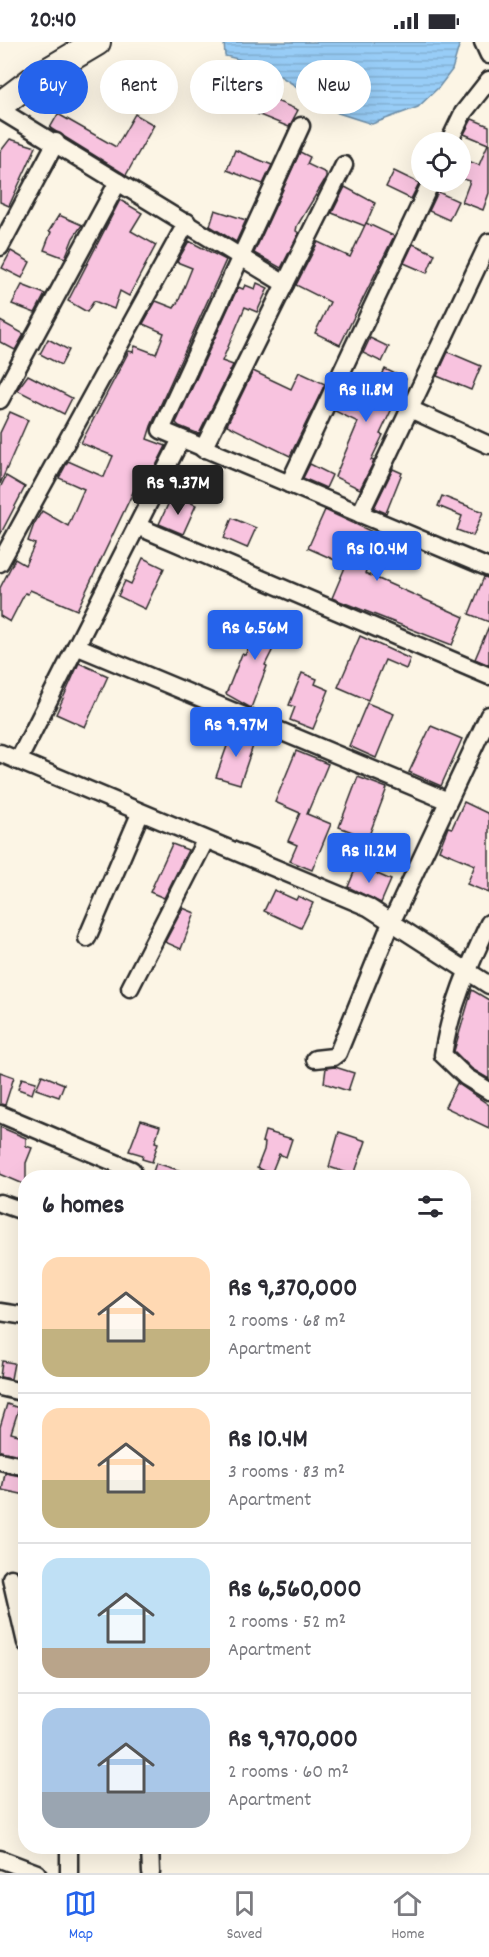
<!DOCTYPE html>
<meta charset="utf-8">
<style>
body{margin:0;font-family:Dekko,sans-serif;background:#f2f2f3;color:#2b2b33;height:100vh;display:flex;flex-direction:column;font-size:22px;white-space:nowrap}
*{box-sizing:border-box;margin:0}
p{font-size:20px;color:#7c7c81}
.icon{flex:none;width:33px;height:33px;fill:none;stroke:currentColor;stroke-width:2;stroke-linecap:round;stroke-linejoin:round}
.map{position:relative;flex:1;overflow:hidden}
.drawer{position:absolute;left:18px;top:1128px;width:453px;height:684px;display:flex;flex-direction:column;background:#fff;border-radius:24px;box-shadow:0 6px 24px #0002}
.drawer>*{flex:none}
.top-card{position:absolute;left:18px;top:18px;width:453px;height:54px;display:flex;gap:12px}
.tools{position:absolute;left:411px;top:90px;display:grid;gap:12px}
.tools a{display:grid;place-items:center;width:60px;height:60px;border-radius:50%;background:#fff;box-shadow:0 6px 24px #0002;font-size:30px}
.price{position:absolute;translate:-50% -51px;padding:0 14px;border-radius:6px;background:#2563eb;color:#fff;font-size:20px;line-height:39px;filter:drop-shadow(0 2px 3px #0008)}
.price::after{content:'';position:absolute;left:50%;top:36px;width:18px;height:14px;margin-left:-9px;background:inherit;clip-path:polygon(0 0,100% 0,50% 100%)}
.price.current{background:#222;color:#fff}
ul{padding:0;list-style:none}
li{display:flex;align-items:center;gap:18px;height:150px;padding:0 24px}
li+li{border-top:2px solid #e1e1e2}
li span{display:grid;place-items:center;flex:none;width:168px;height:120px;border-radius:18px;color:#555}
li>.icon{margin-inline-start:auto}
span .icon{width:72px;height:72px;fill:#fffc;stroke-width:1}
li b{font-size:26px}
h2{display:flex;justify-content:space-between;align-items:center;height:72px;padding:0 24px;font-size:26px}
.pill{padding:0 21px;border-radius:27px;background:#fff;box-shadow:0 6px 24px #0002;font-size:21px;line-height:54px}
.pill.current{background:#2563eb;color:#fff}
.status{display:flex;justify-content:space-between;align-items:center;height:42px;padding:0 30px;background:#fff;direction:ltr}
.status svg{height:16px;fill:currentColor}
.dock{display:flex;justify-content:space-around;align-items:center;height:84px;border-top:2px solid #e1e1e2;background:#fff;font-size:16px;color:#7c7c81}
.dock a{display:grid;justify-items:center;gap:3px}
.dock .current{color:#2563eb}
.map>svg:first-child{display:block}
</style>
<div class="status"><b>20:40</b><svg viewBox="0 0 49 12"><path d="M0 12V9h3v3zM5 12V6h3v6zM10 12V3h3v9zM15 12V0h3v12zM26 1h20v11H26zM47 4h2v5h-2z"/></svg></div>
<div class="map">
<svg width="489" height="1831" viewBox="0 0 489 1831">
<defs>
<pattern id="water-rules" width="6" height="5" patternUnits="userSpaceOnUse" patternTransform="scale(1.5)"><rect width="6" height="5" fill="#98cdf7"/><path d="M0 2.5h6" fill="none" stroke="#83b0d4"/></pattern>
</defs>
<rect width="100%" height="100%" fill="#fcf5e5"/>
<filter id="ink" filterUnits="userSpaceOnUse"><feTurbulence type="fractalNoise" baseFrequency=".0167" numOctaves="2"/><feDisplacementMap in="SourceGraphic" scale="12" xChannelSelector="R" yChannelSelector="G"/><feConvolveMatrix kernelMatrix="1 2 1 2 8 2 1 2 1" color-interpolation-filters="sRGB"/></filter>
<g filter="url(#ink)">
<path fill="url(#water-rules)" stroke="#6c8ca5" stroke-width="1.5" d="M224,0H457L459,4L452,28L439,45L418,65L372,82L338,71L263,23L225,14Z"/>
<g fill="#f8c3df" stroke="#2b2b2b" stroke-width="1.5">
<path d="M255,50L298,68L289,85L247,68Z"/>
<path d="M58,72L116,105L135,72L154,83L126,133L50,86Z"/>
<path d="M472,77L489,84V151L483,168L462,160L470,139L460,136V116L479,123L488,102L464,92Z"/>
<path d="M10,97L36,105L9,164L0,160V110Z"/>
<path d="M235,108L272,123L263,142L227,128Z"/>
<path d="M300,110L310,115L307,122L326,131V136L297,184L296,189L299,191L281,226L254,211Z"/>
<path d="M394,129L419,141L411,157L386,145Z"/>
<path d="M345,145L375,161L365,184L332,171Z"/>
<path d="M438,150L458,159L449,178L429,169Z"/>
<path d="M120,158L142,171L131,189L156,203L129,254L120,249L114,267L94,259L87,270L68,259Z"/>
<path d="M215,168L246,178L236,200L210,184Z"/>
<path d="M59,173L82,183L73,196L65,216L44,208L51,190L49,189Z"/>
<path d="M366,181L394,194L340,303L315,291L330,260L296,243L318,200L350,215Z"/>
<path d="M189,199L226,218L151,384L147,397L166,404L144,447L136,444L77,568L30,548L28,552L25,551L10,580L0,574V546L15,517L25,523L35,502L28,499L34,482L42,469L68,484L84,447L59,436L68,419L104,435L113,414L81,401L129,309L133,310L135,304L156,312L164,291L143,282L156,259L174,266L179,258L192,226L177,220Z"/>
<path d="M413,202L435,212L427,231L404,221Z"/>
<path d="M11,209L30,220L22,236L2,226Z"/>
<path d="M257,241L268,246L257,270L245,265L222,319L233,323L199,392L179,384L176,381L238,245L243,247L245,243L255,247Z"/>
<path d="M22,243L45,252L35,271L12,262Z"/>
<path d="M0,279L24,292L15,308L0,300Z"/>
<path d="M370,296L389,305L382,320L363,311Z"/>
<path d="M48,297L69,308L61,323L40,312Z"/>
<path d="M448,310L481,324L471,348L437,334Z"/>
<path d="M385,327L406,337L380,392L383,393L371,418L374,419L360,447L335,435L358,380L335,369L352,333L376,345Z"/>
<path d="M253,329L291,347L299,330L325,342L290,414L227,383Z"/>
<path d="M28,333L72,356L64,372L17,348Z"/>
<path d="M10,370L28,378L0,442V391Z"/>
<path d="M310,422L332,433L326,446L303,436Z"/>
<path d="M393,427L402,431L386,471L374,466Z"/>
<path d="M6,434L25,445L0,493V446Z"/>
<path d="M442,454L483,470L473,494L457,488L462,474L438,464Z"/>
<path d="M170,458L182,464L185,458L196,463L183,492L159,482Z"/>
<path d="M325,468L381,494L365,531L464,575L452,603L332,556L346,523L308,506Z"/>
<path d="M232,476L256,486L247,506L224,496Z"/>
<path d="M143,516L164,526L145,567L118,554L125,539L131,542Z"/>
<path d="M484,535L489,536V580L469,572Z"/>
<path d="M266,571L286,581L265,623L267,624L251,666L226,652L242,612L245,613Z"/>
<path d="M489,584V623L475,617Z"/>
<path d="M360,594L410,617L406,627L385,618L368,658L338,645Z"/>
<path d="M79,621L108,634L85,685L56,672Z"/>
<path d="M302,631L317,637L315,642L329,648L313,687L290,678L295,665L289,663Z"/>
<path d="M367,661L394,672L376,716L349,704Z"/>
<path d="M431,684L462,697L441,744L409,730Z"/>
<path d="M232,690L255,698L240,742L216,735Z"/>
<path d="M296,709L328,722L307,772L331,782L312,828L290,819L297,803L288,799L300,771L275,760Z"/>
<path d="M358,735L387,746L368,796L339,785Z"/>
<path d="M464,760L489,772V851L467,842L475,823L439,808L448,785L452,786Z"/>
<path d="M172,802L188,808L164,856L150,850Z"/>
<path d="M357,823L391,838L381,861L348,845Z"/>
<path d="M274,848L296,858L298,854L313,861L301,886L264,869Z"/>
<path d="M183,866L195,871L181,907L165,900Z"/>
<path d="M472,948L489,958V1037L472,1027L454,1009Z"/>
<path d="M335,1025L354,1031L348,1049L324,1041L326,1026Z"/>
<path d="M0,1030L14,1035L5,1063L0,1062Z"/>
<path d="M42,1033L64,1042L59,1055L36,1047Z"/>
<path d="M22,1036L36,1040L32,1052L18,1047Z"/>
<path d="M457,1041L489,1063V1086L445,1065Z"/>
<path d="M141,1078L160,1084L155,1100L158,1101L152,1120L142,1117L143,1113L129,1109Z"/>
<path d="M0,1085L26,1096V1104L32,1106L26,1121V1143L0,1132Z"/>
<path d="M265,1089L292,1097L286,1115L279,1112L271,1132L257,1126L264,1108L265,1101L262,1100Z"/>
<path d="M339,1090L366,1099L354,1133L329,1125Z"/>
<path d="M156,1121L194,1133L193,1136H151Z"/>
<path d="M2,1319L14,1321L11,1337L0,1335Z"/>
<path d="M7,1362L19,1366L11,1391L26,1395V1414L0,1409V1385Z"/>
<path d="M5,1431L26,1435V1453L2,1448Z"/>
</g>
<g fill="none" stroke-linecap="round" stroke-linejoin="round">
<defs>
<g id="minor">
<path d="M483,0L489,13"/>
<path d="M0,68L285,242"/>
<path d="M301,84L161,388L489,526"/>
<path d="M449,100L463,71L489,38"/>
<path d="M0,205L56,100"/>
<path d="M0,358L118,140"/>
<path d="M410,367L489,403"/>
<path d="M203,407L344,123"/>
<path d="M289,442L431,140"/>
<path d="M360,472L489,200"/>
<path d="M137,484L489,634"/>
<path d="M0,521L187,180"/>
<path d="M76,604L448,759"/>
<path d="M0,711L368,865L489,943"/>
<path d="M18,719L181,397"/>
<path d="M489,881C469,924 450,966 443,1013L466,1035L489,1049"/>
<path d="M87,896L140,772"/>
<path d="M130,946L205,799"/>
<path d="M315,1017L333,1015L338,1011L391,881L489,673"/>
<path d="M0,1072L132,1128L129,1136"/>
<path d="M0,1161L26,1170"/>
<path d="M0,1270L26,1274"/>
<path d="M0,1345L26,1351"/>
<path d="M0,1419L26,1425"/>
<path d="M11,1536L26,1601"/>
<path d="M69,1804V1831"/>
<path d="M150,1804L151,1831"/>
<path d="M0,1817L37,1831"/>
</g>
<path id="primary" d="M0,63L33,38L97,0"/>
</defs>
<use href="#minor" stroke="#2b2b2b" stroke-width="21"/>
<use href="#primary" stroke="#2b2b2b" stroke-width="30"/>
<use href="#minor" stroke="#fcf5e5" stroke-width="16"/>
<use href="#primary" stroke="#fcf5e5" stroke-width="26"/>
</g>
</g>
</svg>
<div class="tools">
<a><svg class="icon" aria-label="locate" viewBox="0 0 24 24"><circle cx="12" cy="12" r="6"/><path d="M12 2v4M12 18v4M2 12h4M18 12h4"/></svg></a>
</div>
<b class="price" style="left:366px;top:381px">Rs 11.8M</b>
<b class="price current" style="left:178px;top:474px">Rs 9.37M</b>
<b class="price" style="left:377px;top:540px">Rs 10.4M</b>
<b class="price" style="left:255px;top:619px">Rs 6.56M</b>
<b class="price" style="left:236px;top:716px">Rs 9.97M</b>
<b class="price" style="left:369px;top:842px">Rs 11.2M</b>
<div class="top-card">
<a class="pill current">Buy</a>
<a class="pill">Rent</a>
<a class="pill">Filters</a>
<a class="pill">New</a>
</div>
<section class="drawer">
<h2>6 homes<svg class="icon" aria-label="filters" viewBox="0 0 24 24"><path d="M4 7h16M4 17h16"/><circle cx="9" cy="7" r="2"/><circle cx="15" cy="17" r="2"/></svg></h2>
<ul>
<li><span style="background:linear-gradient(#ffd9b3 60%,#c2b280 0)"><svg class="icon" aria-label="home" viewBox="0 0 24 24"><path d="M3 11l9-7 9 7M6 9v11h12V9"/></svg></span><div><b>Rs 9,370,000</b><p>2 rooms · 68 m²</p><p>Apartment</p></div></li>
<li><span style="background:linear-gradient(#ffd9b3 60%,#c2b280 0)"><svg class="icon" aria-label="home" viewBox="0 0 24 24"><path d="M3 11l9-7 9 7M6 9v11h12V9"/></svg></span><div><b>Rs 10.4M</b><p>3 rooms · 83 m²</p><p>Apartment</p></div></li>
<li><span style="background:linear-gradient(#bfe0f5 75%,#b9a48a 0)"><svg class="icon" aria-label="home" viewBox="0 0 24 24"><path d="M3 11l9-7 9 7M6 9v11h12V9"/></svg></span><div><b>Rs 6,560,000</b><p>2 rooms · 52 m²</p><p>Apartment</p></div></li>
<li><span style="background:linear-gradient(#a9c7e8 70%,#9aa5b1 0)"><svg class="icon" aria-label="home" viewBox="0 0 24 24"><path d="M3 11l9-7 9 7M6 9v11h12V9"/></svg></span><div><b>Rs 9,970,000</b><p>2 rooms · 60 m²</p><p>Apartment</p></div></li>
</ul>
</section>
</div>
<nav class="dock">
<a class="current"><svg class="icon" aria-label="map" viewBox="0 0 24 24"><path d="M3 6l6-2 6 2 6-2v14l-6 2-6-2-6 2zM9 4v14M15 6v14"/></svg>Map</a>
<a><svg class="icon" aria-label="saved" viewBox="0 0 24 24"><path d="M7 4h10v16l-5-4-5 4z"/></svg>Saved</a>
<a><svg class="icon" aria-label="home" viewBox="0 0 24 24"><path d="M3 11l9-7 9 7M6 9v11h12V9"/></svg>Home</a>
</nav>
